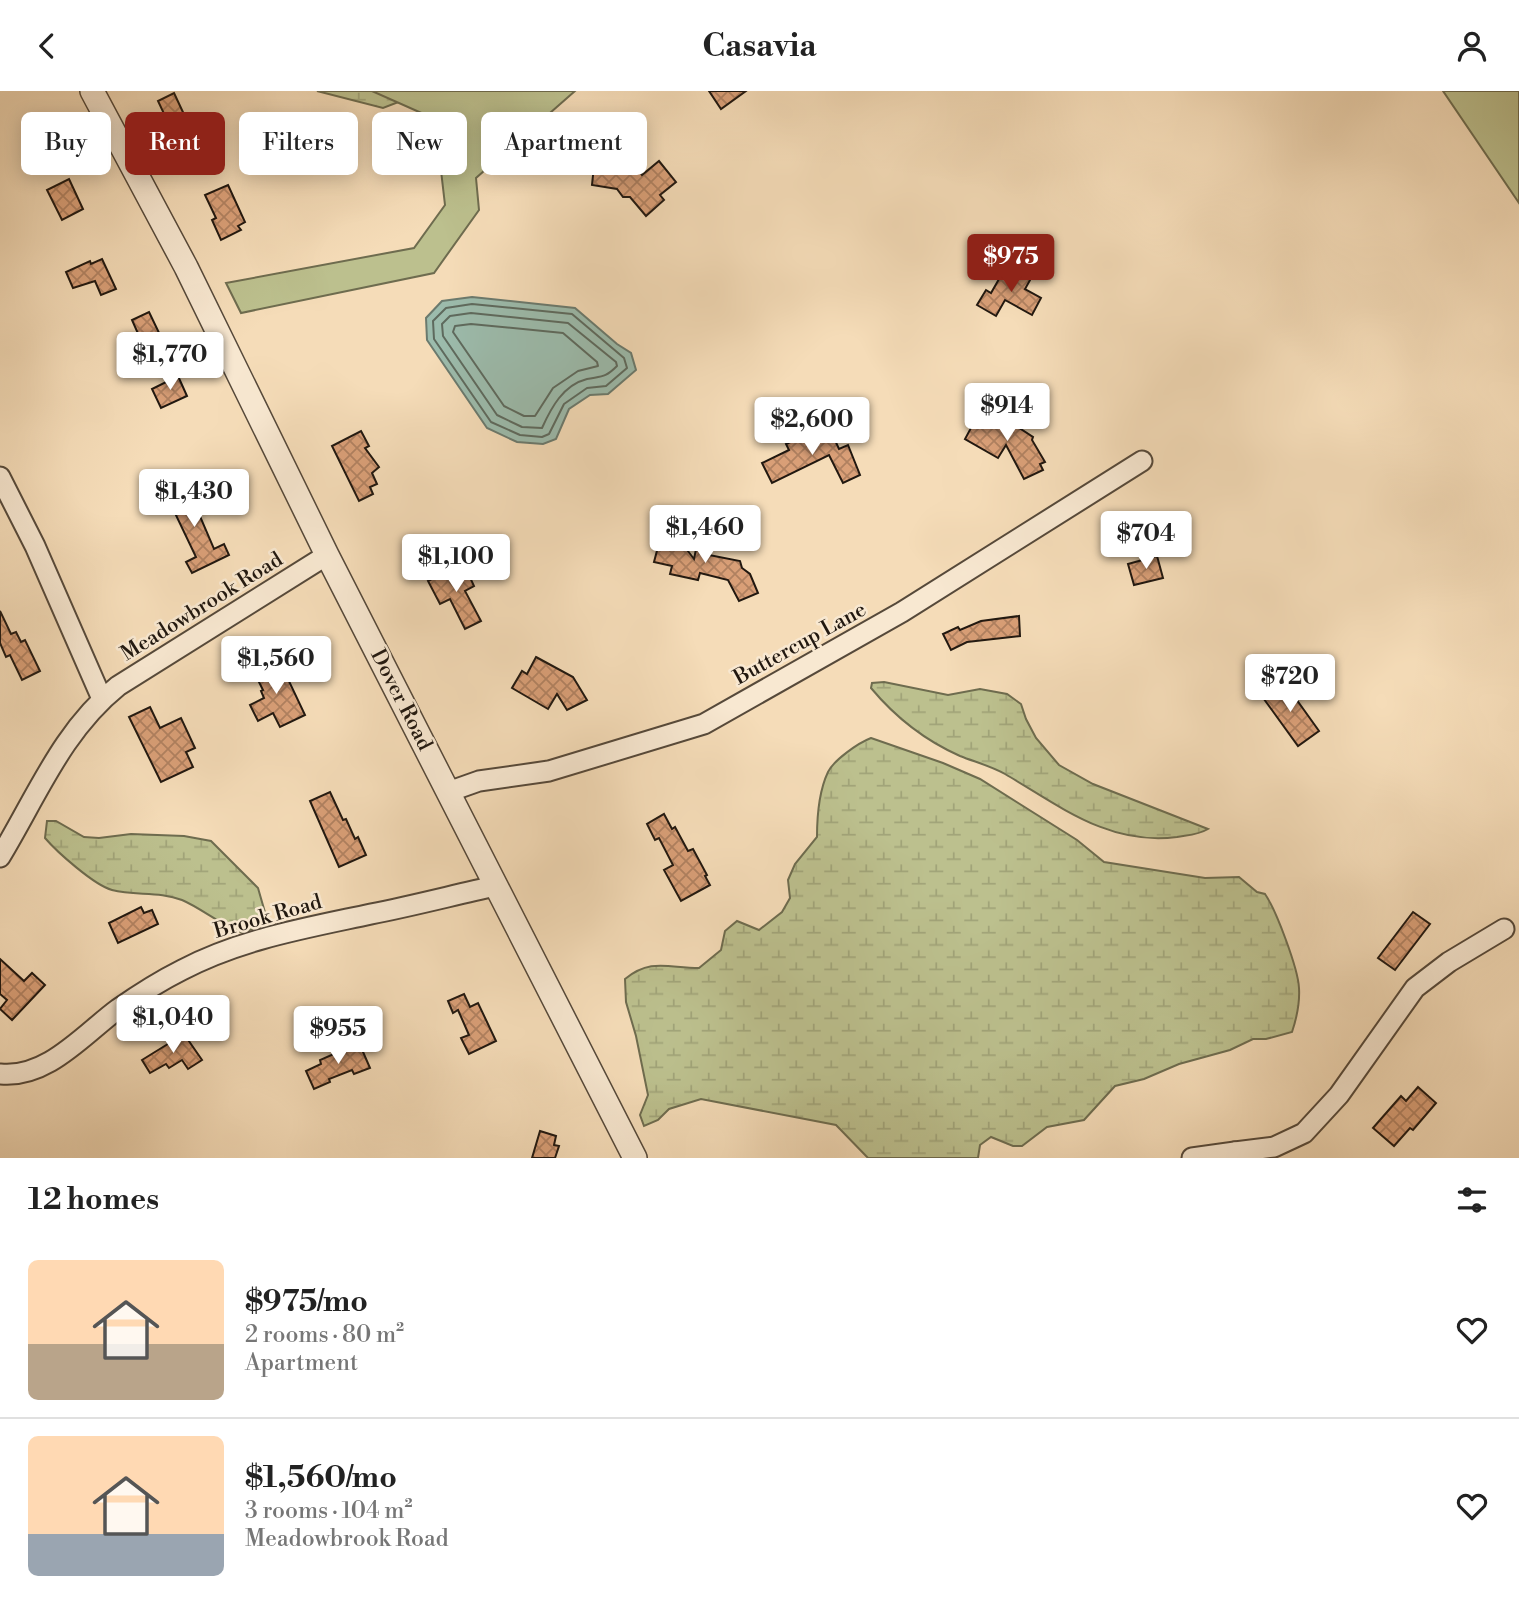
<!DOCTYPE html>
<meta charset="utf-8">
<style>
body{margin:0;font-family:"Libre Bodoni",serif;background:#f2f2f2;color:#222;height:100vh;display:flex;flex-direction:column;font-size:26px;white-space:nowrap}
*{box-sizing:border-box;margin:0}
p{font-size:23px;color:#767676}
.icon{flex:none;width:38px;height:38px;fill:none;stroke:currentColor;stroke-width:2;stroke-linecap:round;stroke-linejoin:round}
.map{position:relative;height:1067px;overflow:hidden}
.panel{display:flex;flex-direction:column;background:#fff;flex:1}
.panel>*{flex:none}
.top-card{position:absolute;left:21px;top:21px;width:700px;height:63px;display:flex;gap:14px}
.price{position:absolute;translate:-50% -60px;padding:0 16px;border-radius:7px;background:#fff;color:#222;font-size:23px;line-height:46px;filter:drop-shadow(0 2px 4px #0008)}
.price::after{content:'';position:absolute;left:50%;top:42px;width:21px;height:16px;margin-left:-10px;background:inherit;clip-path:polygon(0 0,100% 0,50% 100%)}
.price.active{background:#8f2418;color:#fff}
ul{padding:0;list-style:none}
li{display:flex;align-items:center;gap:21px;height:175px;padding:0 28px}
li+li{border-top:2px solid #e0e0e0}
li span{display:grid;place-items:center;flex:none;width:196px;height:140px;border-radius:10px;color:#555}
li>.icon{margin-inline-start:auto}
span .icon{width:84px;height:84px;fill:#fffc;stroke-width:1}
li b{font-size:30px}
h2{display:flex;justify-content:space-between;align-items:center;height:84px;padding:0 28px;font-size:30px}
.pill{padding:0 24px;border-radius:10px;background:#fff;box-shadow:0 4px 18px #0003;font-size:24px;line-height:63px}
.pill.active{background:#8f2418;color:#fff}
header{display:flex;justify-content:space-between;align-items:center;height:91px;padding:0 28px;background:#fff;font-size:32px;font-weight:700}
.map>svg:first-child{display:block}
</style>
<header><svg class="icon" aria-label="back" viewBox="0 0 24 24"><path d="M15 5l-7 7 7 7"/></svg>Casavia<svg class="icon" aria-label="person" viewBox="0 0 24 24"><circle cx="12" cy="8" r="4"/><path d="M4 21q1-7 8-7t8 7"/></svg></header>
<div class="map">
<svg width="1519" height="1067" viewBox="0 0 1519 1067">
<defs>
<pattern id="wetland-marsh" width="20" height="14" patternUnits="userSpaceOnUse" patternTransform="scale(1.75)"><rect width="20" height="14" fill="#bcc08e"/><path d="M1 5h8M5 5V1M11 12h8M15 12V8" fill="none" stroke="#a1a479"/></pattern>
<pattern id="building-cross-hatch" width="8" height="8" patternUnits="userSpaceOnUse" patternTransform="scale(1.75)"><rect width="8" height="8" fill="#d99f77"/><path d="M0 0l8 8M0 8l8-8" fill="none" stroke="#b08160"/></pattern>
</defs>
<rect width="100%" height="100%" fill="#f5dcb8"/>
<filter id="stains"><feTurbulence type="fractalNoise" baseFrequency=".00286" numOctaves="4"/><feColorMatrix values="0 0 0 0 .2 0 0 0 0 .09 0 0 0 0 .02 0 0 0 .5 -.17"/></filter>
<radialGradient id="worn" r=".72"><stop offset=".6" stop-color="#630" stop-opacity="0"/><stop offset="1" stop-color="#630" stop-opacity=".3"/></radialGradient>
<g fill="url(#wetland-marsh)" stroke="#6e6c4f" stroke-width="2">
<path d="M317,0H493L401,10L383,17Z"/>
<path d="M884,591L948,604L980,598L1007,603L1021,613L1026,628L1036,647L1059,674L1093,693L1208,738C1198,744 1188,744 1177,746C1109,755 1060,715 1005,683C991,675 975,671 960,665C924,649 896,627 871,597L872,592Z"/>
<path d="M871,647L943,672L980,688L1077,749L1104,771L1205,787L1239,786L1257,801L1265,803C1276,819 1298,877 1299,897C1300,913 1297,926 1292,941L1266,948H1253L1230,959L1179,973L1144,988L1115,995L1084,1029L1047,1036L1022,1055H1013L991,1046L980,1054L978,1067H868L836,1034L701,1008L669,1018L658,1029L644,1035L640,1024L648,1004L636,945L626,911L625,888C651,867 668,877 699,877L721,859L725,840L737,830L759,839L782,821L790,807L788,789L795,773L817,746C817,726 819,700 828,681C834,669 858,652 871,647Z"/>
<path d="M47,730H56L84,746L99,747L131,743L184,745L211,750L258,797L266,825L261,834L243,842C220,834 203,818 182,809C159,800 135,805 112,799C94,794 57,761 45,747Z"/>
</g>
<g fill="#bcc08e" stroke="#6e6c4f" stroke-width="2">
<path d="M372,0H575L476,87L479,119L434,182L241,222L226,192L414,157L445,114L435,28Z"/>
<path d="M1443,0H1519V112Z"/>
</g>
<path fill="#9cbcad" stroke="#6b7a6e" stroke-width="2" d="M472,206L575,217L617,253L631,262L636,279L608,303L590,304L569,318L556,348L543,353L517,351L487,337L427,249L426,227L442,210Z"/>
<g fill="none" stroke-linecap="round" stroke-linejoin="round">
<g stroke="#5e6a5e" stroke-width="2">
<path d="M472,213L572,223L624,267L627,277L606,295L587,297L564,313L549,343L542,346L520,344L491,331L434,248L433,230L446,217Z"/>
<path d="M471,222L568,232L616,271L617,275C605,287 602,285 587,288C563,294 551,317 542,337L522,336L497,324L443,245L442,233L450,225Z"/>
<path d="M471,233L563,242L597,271L598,275L578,280L553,297L535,325H524L504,315L453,241L455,235Z"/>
</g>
</g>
<g fill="url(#building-cross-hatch)" stroke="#211810" stroke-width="2">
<path d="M709,0H746L721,18Z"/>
<path d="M174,2L189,34L173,42L158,10Z"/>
<path d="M595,65L626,67L629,65L642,84L659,70L676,91L660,104L664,109L646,125L630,106H623L617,98L592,94Z"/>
<path d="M69,88L83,118L62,129L47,99Z"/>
<path d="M228,94L245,131L238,135L241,139L221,149L212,129L216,127L205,104Z"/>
<path d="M102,168L116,198L101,204L95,190L73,197L66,181L90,170L91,173Z"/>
<path d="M1022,176L1034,182L1025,198L1041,207L1032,224L1005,209L996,225L977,214L986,199L991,202L1003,181L1016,188Z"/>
<path d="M149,221L161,246L143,254L132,229Z"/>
<path d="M178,285L187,305L161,317L152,298Z"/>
<path d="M979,322L992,329L1001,325L1033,346L1032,349L1045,371L1040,373L1043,379L1024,388L1006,354L998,367L965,348Z"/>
<path d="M814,337L819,347L828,343L831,348L834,347L839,358L848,354L860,384L843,392L829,364L772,392L762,372L789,359L786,353L804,345Z"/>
<path d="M361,340L369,355L365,357L379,376L372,382L377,393L370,396L373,403L359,410L332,355Z"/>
<path d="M179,389L193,418L196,416L214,458L224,453L229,464L192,482L186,471L196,466L163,397Z"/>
<path d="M699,444L713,447L709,464L740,470L742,477L750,483L758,502L739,510L728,489L700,482L698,489L670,483L672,475L654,471L659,452L662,453L664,447L673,449L678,447L694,468Z"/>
<path d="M1157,465L1163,487L1134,494L1128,473Z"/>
<path d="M459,474L464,484L468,482L474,495L465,500L481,530L465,538L450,508L440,513L428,490Z"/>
<path d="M0,520L11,543L16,541L21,551L25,549L40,580L22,589L10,564L6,566L0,552Z"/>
<path d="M1019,525L1020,545L967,551L951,559L943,543L958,536L960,539L981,530Z"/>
<path d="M536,566L573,586L587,609L567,619L557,603L548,618L512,597L522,580L527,583Z"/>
<path d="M271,568L282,591L288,588L305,624L280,636L273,622L258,630L250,614L264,607L261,600L263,599L252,577Z"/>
<path d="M1279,591L1286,600L1289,598L1319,640L1298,655L1261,604Z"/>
<path d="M150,616L160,637L181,627L195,657L186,661L193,676L161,691L129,626Z"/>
<path d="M330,701L343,729L346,728L355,748L358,746L366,764L339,776L310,710Z"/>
<path d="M664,723L672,738L675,736L688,760L693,758L707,784L705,785L710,794L681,810L664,779L673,774L659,747L655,749L647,733Z"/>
<path d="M141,816L144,822L152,819L158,833L118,852L109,832Z"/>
<path d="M1413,821L1430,833L1395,879L1378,867Z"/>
<path d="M0,868L24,890L32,882L45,894L12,929L0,918L7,909L0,903Z"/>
<path d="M464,903L470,916L478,912L496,950L469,963L461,947L469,944L458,919L453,922L448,910Z"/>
<path d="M184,943L202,969L188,978L182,969L169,977L166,973L150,982L142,969Z"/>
<path d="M360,954L370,977L354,983L352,979L329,988L330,991L314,998L306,980L321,973L320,969L345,958L346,960Z"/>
<path d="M1418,996L1436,1012L1413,1039L1410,1037L1394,1055L1373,1037L1401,1005L1406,1010Z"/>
<path d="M540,1040L556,1045L554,1054L559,1055L555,1067H532Z"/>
</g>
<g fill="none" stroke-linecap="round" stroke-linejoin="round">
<defs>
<g id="minor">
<path d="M0,386L35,455L102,608"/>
<path d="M448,701L479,690L549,680L704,633L902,521L1142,370"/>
<path d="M0,766C37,705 62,640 118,595L327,464"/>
<path d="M0,983C47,988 84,943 118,918C138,904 160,890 182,879C241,848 306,837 371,823C412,815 454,804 495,795"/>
<path d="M1235,1061L1274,1056L1304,1042L1339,1004L1415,897L1449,871L1504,838"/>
<path d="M1192,1067L1235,1061L1242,1067"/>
</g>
<path id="tertiary" d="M92,0L186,176L327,464L635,1067"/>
</defs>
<use href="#minor" stroke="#56493a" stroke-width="23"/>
<use href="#tertiary" stroke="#56493a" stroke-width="26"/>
<use href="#minor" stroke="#f8e8d1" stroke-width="19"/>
<use href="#tertiary" stroke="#f8e8d1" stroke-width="23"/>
</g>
<g text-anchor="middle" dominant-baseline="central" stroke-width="5" stroke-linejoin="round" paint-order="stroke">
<g font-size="21" fill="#211810" stroke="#f8e8d1">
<text transform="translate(202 516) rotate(-32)">Meadowbrook Road</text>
<text transform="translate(800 553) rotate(-29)">Buttercup Lane</text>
<text transform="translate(401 609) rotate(63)">Dover Road</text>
<text transform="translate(268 826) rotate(-16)">Brook Road</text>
</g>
</g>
<rect width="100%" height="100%" filter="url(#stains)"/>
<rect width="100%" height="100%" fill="url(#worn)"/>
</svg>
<b class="price active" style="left:1011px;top:203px">$975</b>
<b class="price" style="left:170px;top:301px">$1,770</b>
<b class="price" style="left:1007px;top:352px">$914</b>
<b class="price" style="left:812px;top:366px">$2,600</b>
<b class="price" style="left:194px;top:438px">$1,430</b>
<b class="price" style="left:705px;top:474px">$1,460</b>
<b class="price" style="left:1146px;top:480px">$704</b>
<b class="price" style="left:456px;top:503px">$1,100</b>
<b class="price" style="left:276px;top:605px">$1,560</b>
<b class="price" style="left:1290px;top:623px">$720</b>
<b class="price" style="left:173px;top:964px">$1,040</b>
<b class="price" style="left:338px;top:975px">$955</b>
<div class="top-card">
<a class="pill">Buy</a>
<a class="pill active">Rent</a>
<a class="pill">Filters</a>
<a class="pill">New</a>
<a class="pill">Apartment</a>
</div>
</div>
<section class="panel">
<h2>12 homes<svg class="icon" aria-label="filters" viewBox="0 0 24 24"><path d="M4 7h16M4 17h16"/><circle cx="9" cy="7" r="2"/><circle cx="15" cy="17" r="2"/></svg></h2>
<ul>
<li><span style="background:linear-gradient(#ffd9b3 60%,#b9a48a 0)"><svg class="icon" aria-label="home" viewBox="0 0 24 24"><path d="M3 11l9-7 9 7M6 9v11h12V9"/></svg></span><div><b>$975/mo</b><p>2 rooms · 80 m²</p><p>Apartment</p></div><svg class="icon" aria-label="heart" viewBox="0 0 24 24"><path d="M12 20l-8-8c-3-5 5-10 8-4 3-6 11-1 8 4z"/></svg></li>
<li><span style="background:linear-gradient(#ffd9b3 70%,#9aa5b1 0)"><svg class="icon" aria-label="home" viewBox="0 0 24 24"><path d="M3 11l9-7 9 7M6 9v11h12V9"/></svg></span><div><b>$1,560/mo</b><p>3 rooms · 104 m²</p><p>Meadowbrook Road</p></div><svg class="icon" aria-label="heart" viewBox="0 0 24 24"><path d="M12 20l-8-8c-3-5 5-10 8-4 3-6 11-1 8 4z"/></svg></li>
</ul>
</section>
